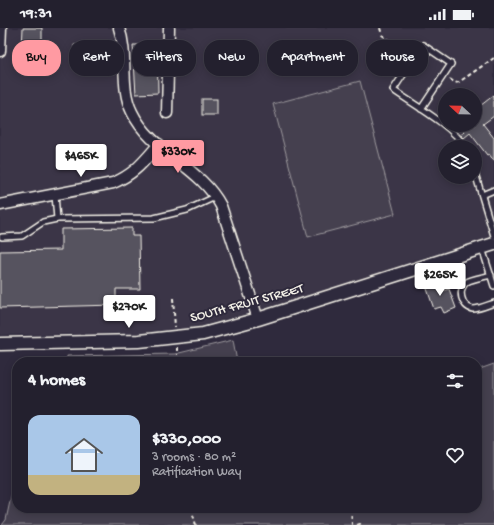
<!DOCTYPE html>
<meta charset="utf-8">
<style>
body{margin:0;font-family:"Gochi Hand",sans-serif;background:#2b2836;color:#f1f3f6;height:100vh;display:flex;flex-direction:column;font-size:15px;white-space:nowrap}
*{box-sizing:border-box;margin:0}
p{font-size:13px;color:#a3a3aa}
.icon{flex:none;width:22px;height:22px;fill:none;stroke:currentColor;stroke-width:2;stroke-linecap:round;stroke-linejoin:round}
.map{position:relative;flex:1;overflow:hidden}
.drawer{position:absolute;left:12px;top:329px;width:470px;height:156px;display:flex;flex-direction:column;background:#23202e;border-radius:16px;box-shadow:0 2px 10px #0003,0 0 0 1px #403e4a}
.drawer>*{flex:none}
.hud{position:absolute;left:12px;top:12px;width:470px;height:36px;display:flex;gap:8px}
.needle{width:26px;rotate:292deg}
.buttons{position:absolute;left:438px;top:60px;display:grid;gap:8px}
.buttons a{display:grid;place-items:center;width:44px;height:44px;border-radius:50%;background:#23202e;box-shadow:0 2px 10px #0003,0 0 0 1px #403e4a;font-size:20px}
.price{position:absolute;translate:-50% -34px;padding:0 9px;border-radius:4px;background:#fff;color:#222;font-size:13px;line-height:26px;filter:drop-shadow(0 1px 2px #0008)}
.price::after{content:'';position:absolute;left:50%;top:24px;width:12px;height:9px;margin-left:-6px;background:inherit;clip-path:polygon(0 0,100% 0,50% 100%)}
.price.active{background:#ff9aa2;color:#111}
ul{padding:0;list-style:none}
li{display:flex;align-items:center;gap:12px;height:100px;padding:0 16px}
li span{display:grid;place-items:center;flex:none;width:112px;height:80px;border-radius:12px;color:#555}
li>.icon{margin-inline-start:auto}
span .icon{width:48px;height:48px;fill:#fffc;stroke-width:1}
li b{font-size:17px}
h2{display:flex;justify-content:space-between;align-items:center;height:48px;padding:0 16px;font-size:17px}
.pill{padding:0 14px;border-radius:16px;background:#23202e;box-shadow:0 2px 10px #0003,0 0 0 1px #403e4a;font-size:14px;line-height:36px}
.pill.active{background:#ff9aa2;color:#111}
.status{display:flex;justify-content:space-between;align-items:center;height:28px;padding:0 20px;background:#23202e;direction:ltr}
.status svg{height:11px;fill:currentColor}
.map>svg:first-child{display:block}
</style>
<div class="status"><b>19:31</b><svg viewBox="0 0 49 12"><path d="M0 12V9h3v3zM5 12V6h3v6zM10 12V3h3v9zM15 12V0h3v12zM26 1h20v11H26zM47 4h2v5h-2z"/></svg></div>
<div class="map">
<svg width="494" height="497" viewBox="0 0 494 497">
<rect width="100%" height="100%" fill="#2f2a3d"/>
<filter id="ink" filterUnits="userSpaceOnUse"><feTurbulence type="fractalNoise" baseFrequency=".025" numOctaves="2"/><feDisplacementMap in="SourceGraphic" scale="8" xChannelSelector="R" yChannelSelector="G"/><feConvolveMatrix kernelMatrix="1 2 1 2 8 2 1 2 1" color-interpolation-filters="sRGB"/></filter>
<g filter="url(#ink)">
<path fill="#3b3647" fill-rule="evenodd" d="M0,0H494V208L271,279L192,301L168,305L0,307ZM445,67H475V97H445ZM445,119H475V149H445Z"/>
<g fill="#454050" stroke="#9c989c">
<path d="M360,53L395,186L308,209L273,76Z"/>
<path d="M233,312L237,334H67V328L175,326Z"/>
<path d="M494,336V497H2L6,492L12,464L17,453V480H477V342Z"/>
</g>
<g fill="#56525f" stroke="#f4f1e8">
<path d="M23,0H42V22L22,21Z"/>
<path d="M116,16V32L74,33V17Z"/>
<path d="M133,17H157L158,65L136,66Z"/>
<path d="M494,67V88L483,96L494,110V133L489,126L487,127L470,105L464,110L461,107L466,100L463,97H475V82Z"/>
<rect x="202" y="71" width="15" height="16"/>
<path d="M132,200V208H139L140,261H116V277L0,280V223L61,222V201Z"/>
<path d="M433,252L435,256L438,255L441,263L449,261L456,280L444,285L441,279L434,281L425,255Z"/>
</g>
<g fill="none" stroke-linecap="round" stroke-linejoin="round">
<defs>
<g id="service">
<path d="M421,81L451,36L423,17L393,62C413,76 454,99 465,119"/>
<path d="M475,145L494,208"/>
<path d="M55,167L57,191L154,190L187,182L215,169"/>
<path d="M482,167L494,162"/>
<path d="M2,209L22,208L43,194L57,191"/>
<path d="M482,220L494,258"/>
<path d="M491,247C485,249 471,251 467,254C457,261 461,279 473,281C479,281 488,277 494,275"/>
</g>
<g id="minor">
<path d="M119,0C129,28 119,58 132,84C151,124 201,139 221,178L258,291"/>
<path d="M0,23L1,0"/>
<path d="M167,85L169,0"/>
<path d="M0,177L113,155C135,146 144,133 159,116"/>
</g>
<path id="tertiary" d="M0,316L139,313L203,306L258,291L494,216"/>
</defs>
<use href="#service" stroke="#f4f1e8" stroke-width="8"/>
<use href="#minor" stroke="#f4f1e8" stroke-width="13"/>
<use href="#tertiary" stroke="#f4f1e8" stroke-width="15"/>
<g stroke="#f4f1e8" stroke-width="2" stroke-dasharray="4 3" stroke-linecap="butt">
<path d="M380,0L382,7L410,26"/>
<path d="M450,51L455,55L459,54L494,30"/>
<path d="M173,270L175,299"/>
<path d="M177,319V327"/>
<path d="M191,480L196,497"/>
<path d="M351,480L352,497"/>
<path d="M357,497L360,496L361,497"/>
</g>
<use href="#service" stroke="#2f2a3d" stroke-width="5"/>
<use href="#minor" stroke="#2f2a3d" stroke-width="10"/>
<use href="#tertiary" stroke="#2f2a3d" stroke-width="12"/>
</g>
</g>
<g text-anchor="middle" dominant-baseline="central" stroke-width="4" stroke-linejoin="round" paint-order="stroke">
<g font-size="14" fill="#f4f1e8" stroke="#2f2a3d">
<text transform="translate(247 276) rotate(-15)">SOUTH FRUIT STREET</text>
</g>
</g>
</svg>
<div class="buttons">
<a><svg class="needle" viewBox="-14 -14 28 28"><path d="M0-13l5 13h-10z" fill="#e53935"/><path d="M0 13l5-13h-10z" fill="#a3a3aa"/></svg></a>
<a><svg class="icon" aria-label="layers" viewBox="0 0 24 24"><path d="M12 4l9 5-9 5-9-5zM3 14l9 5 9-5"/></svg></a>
</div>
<b class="price active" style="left:178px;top:146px">$330K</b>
<b class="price" style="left:81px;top:150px">$465K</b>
<b class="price" style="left:440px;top:269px">$265K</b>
<b class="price" style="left:129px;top:301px">$270K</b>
<div class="hud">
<a class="pill active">Buy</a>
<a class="pill">Rent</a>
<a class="pill">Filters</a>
<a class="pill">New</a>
<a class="pill">Apartment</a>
<a class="pill">House</a>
</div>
<section class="drawer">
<h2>4 homes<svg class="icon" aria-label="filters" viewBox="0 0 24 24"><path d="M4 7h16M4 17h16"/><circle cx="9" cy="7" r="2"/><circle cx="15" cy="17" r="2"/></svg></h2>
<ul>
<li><span style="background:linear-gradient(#a9c7e8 75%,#c2b280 0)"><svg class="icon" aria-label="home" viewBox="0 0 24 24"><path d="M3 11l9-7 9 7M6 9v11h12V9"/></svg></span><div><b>$330,000</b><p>3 rooms · 80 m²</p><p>Ratification Way</p></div><svg class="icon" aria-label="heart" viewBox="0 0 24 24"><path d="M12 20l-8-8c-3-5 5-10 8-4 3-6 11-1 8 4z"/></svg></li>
</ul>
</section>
</div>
